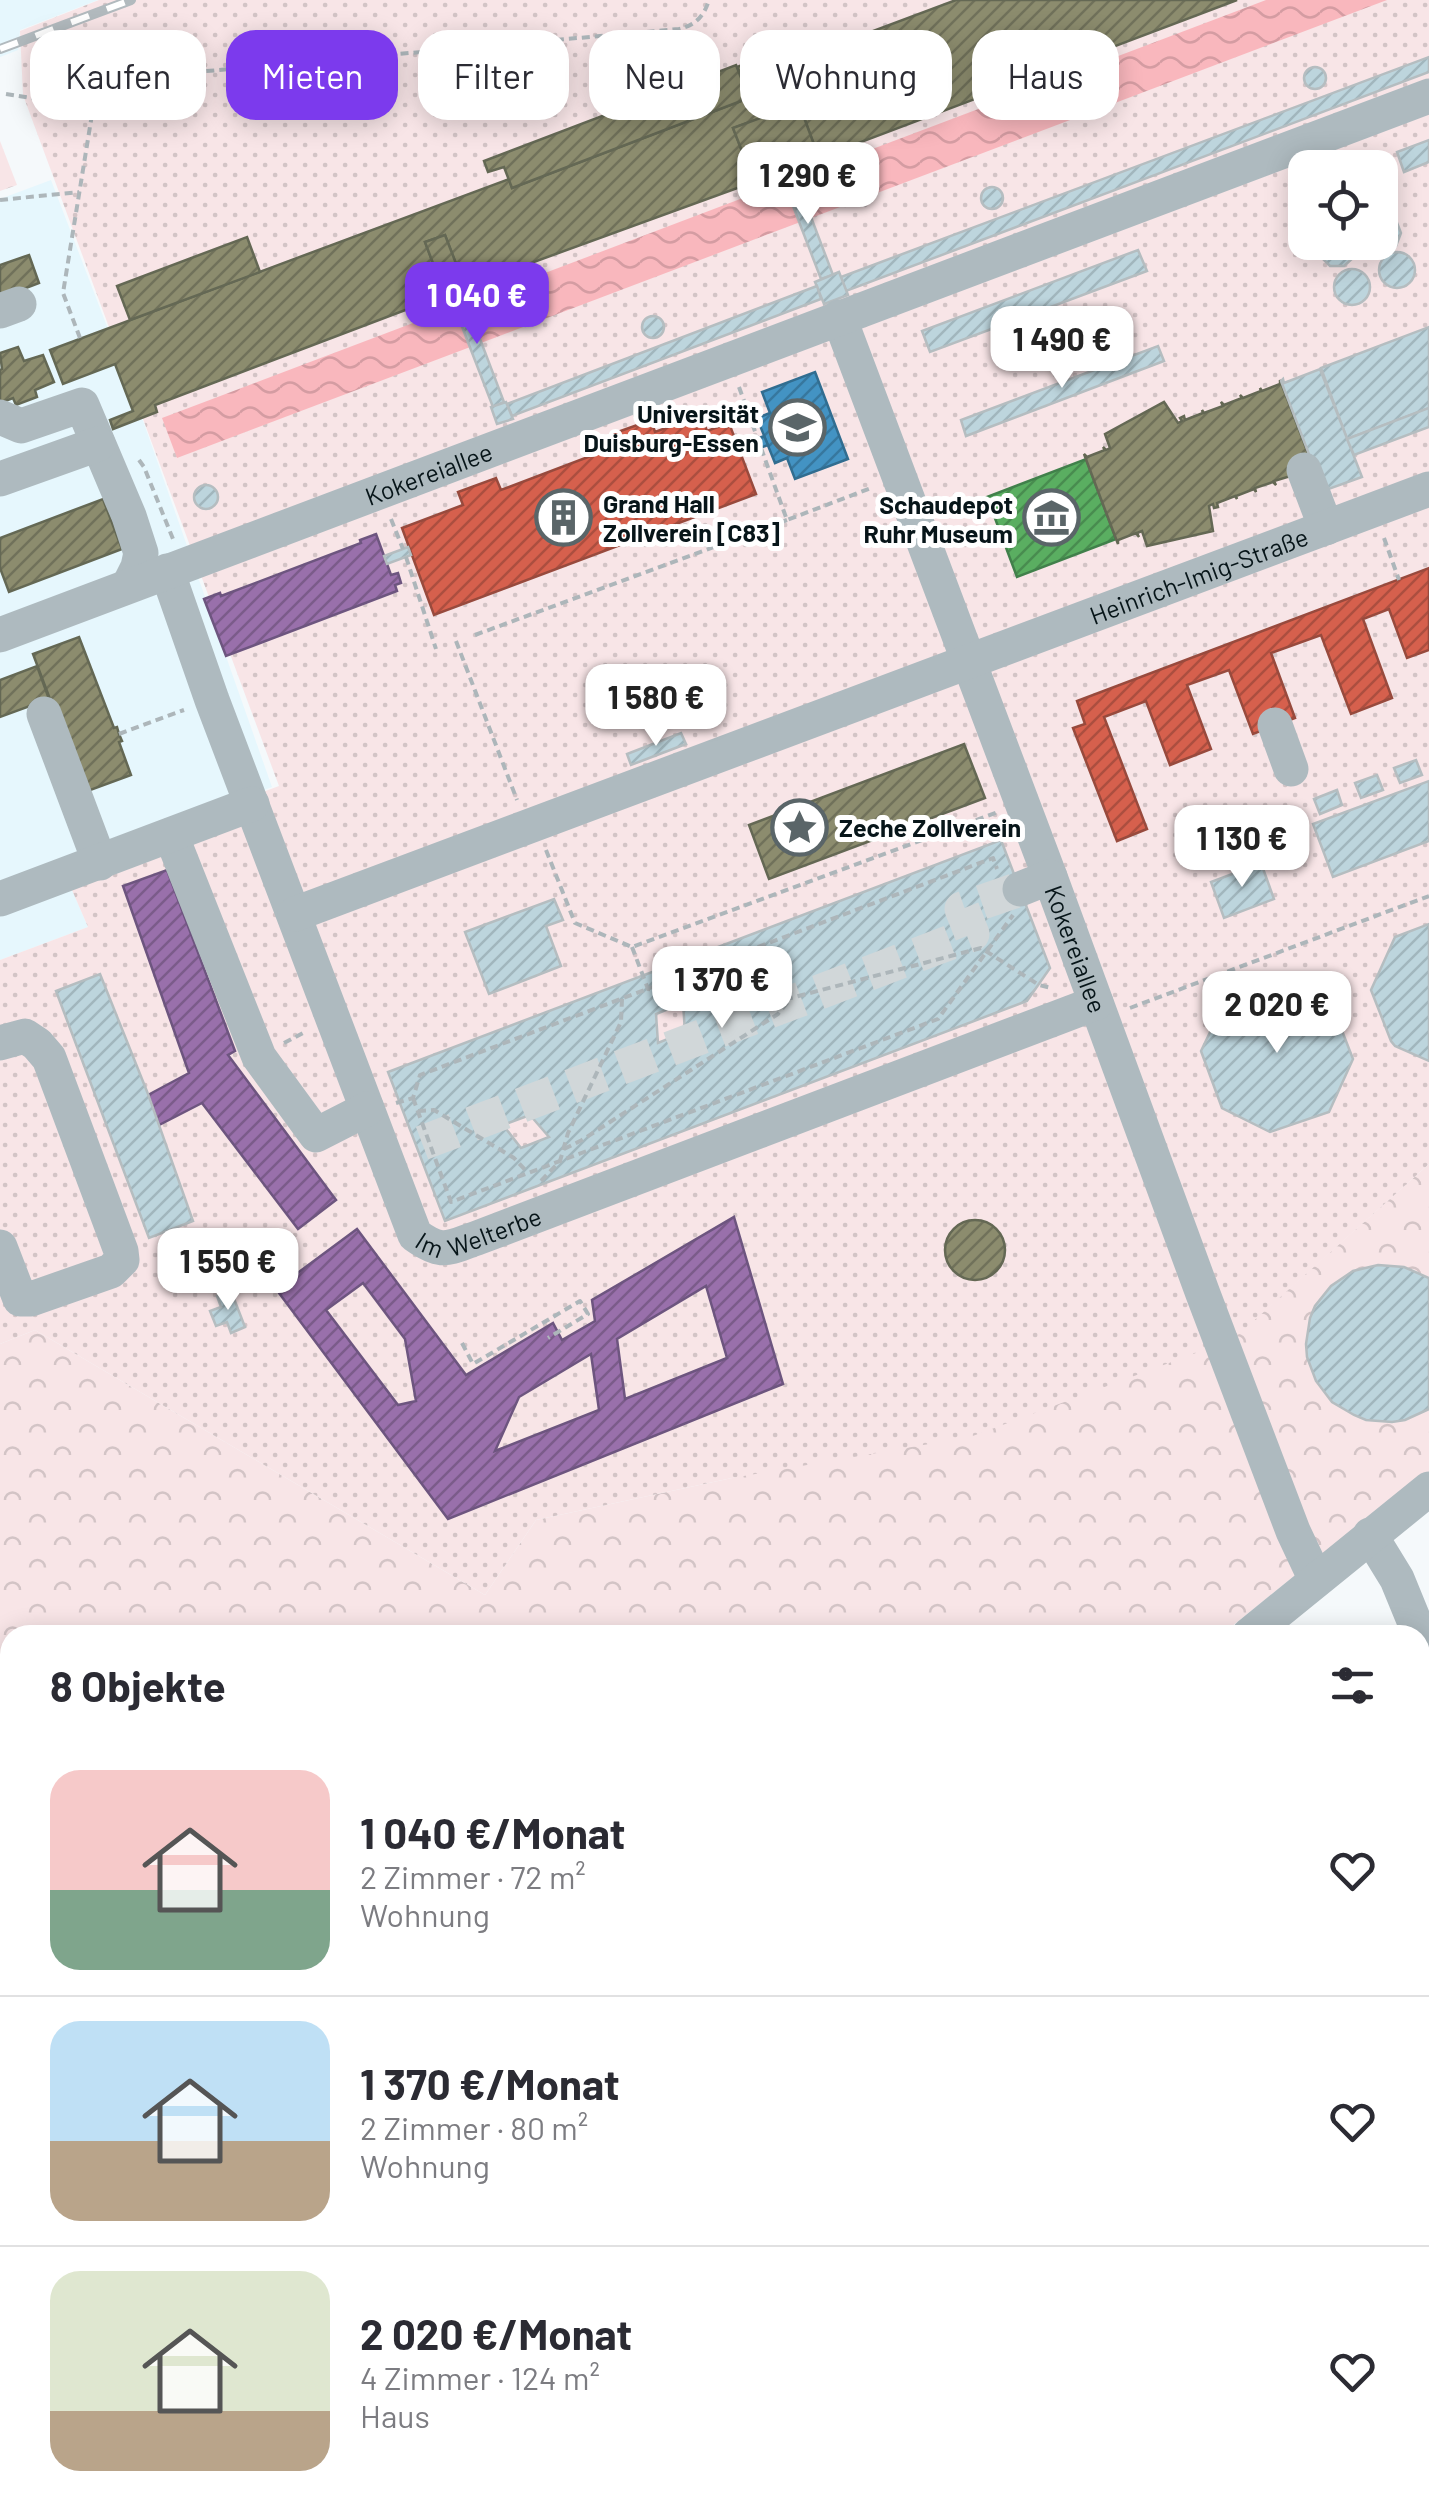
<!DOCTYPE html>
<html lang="de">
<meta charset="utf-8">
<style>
body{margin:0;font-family:Barlow,sans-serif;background:#f7f7f7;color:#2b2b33;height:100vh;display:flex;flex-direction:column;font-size:38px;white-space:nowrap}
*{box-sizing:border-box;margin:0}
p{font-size:32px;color:#7c7c81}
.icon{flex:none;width:55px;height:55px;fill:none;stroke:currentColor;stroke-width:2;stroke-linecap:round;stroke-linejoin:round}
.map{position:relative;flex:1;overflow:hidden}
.drawer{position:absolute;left:0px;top:1625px;width:1430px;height:892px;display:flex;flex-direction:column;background:#fff;border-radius:30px 30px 0 0;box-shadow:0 5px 25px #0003}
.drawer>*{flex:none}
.guide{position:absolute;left:30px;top:30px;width:1370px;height:90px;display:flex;gap:20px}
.tools{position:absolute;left:1288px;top:150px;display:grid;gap:20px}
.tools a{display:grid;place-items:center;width:110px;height:110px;border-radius:20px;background:#fff;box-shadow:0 5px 25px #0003;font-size:50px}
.price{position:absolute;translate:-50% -85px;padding:0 22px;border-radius:20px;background:#fff;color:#222;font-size:32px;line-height:65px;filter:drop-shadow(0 2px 5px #0008)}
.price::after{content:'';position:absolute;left:50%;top:60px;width:30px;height:22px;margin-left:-15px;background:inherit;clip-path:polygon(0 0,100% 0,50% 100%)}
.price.selected{background:#7c3aed;color:#fff}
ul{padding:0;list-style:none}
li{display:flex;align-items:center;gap:30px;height:250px;padding:0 50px}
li+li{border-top:2px solid #e1e1e2}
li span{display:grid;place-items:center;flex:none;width:280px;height:200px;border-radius:30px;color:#555}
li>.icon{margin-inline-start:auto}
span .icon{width:120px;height:120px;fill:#fffc;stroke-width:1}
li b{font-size:42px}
h2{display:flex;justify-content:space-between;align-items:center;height:120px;padding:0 50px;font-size:42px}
.tag{padding:0 35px;border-radius:30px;background:#fff;box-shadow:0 5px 25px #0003;font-size:35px;line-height:90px}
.tag.selected{background:#7c3aed;color:#fff}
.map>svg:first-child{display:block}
</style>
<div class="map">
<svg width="1429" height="2517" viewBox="0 0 1429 2517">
<defs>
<pattern id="grass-tufts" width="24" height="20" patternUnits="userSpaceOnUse" patternTransform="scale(2.5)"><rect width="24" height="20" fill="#f8e5e7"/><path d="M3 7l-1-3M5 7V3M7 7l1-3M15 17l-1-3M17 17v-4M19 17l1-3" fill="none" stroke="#d3c4c6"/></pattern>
<pattern id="forest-crowns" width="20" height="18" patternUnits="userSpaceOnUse" patternTransform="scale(2.5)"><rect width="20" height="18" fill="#f8e5e7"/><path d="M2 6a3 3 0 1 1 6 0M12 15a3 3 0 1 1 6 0" fill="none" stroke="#d3c4c6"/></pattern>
<pattern id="park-dots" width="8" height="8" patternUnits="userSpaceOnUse" patternTransform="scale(2.5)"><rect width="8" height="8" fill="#f8e5e7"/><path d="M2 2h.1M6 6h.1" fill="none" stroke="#d3c4c6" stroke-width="1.8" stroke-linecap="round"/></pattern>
<pattern id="water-waves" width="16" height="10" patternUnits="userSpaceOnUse" patternTransform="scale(2.5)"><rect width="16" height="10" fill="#f9b7bd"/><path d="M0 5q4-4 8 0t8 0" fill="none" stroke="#d49ca2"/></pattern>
<pattern id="homes-hatch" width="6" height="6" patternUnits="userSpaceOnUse" patternTransform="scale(2.5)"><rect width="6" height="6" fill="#f6d55c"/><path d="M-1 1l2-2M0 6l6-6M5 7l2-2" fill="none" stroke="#d1b64f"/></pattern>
<pattern id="shops-hatch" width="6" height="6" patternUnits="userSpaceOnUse" patternTransform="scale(2.5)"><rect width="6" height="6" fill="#d6604d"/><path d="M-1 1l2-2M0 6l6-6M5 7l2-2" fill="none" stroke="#ac4e3f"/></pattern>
<pattern id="offices-hatch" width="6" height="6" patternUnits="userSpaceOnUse" patternTransform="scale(2.5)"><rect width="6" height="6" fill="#9970ab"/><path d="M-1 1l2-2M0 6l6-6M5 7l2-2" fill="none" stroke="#7b5b8a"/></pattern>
<pattern id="schools-hatch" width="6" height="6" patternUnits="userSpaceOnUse" patternTransform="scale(2.5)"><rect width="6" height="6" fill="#4393c3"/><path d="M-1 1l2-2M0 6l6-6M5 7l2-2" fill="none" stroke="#36779e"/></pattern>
<pattern id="public-hatch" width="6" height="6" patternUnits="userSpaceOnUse" patternTransform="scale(2.5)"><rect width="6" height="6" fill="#5aae61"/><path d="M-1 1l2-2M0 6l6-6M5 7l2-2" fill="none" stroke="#488c4f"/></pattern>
<pattern id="industry-hatch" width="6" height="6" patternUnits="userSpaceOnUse" patternTransform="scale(2.5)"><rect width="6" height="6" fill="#8c8c6e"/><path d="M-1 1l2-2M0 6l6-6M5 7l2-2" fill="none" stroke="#70715a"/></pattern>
<pattern id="building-hatch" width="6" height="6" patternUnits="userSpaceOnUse" patternTransform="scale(2.5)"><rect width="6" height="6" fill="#bdd5dd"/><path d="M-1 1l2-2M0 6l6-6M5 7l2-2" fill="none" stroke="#a1b6bd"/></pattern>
</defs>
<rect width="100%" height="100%" fill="#f5f9fb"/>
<g fill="#e6f7fd">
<path d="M0,0H98L20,30L18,50L0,57Z"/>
<path d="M51,180L142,418L272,787L62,867L88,927L0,960V199Z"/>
</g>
<g fill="url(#grass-tufts)">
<path d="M230,2508H308L302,2517H264Z"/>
<path d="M311,2508H561L559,2517H306Z"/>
</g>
<g fill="url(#forest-crowns)">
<path d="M0,141L17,185L0,191Z"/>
<path d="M1429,1164V1485L1293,1577L1221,1635H10V1843L0,1846V1344L35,1330L485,1595L536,1520L732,1478L1229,1342Z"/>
<path d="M799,2508H968L976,2517H818Z"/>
</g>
<g fill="url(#park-dots)" fill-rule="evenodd">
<path d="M99,0H1429V1164L1230,1342L1220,1344L970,1437L732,1478L536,1520L485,1595L35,1330L0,1344V960L88,927L62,867L279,786L23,95L20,31ZM1305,168H1380V242H1305Z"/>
<path d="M0,2233L10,2237V2414L0,2424Z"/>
<path d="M400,2508H480L500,2517H395Z"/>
</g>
<path fill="url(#water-waves)" d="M1266,0H1387L177,458L162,418Z"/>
<g fill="url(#homes-hatch)" stroke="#ae9b48" stroke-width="2.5">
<path d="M1420,1725L1429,1747V1782L1420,1786Z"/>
<path d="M1429,1782V1839L1420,1822V1786Z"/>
<path d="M0,2018L10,2037V2069L0,2074Z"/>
<path d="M1420,2282L1429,2291V2301L1420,2310Z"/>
<path d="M46,2508H98L94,2517H65Z"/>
<path d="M1280,2508H1311L1318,2514L1315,2517H1267Z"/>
</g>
<g fill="url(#shops-hatch)" stroke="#984a3d" stroke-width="2.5">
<path d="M701,415L707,431L729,423L756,494L434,615L402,528L463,505L458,492L496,478L501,490L617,446L612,434L651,420L655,432Z"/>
<path d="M1429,568V650L1407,658L1389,609L1363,619L1392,698L1351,714L1321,635L1271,653L1295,718L1253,734L1229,670L1187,685L1211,749L1170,765L1146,701L1104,717L1147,829L1117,841L1073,728L1085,724L1077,701Z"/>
</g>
<g fill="url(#offices-hatch)" stroke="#6d557f" stroke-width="2.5" fill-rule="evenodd">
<path d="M376,534L391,575L398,573L401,583L395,585L397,591L226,656L204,599L220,593L221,596L361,543L360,540Z"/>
<path d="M167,870L235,1051L228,1055L336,1200L298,1229L202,1103L159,1125L148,1095L189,1073L123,886Z"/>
<path d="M734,1217L783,1384L448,1519L276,1289L357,1229L466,1375L553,1323L562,1340L595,1321L592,1300ZM363,1283L405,1339L416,1401L398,1405L326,1310ZM706,1286L727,1358L625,1399L617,1339ZM591,1354L599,1410L495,1451L519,1397Z"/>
</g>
<g fill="url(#schools-hatch)" stroke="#316d90" stroke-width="2.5">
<path d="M815,372L848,459L795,479L787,458L775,463L757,418L770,413L762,392Z"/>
<path d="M764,436L768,445L741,455L738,446Z"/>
</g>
<path fill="url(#public-hatch)" stroke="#41804b" stroke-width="2.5" d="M1086,459L1116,539L1017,577L987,497Z"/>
<g fill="url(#industry-hatch)" stroke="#646854" stroke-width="2.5">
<path d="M956,0H1237L819,158L799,104L733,128L754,182L465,287L445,235L425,242L445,295L155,405L157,412L113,429L110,420L133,411L115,364L63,384L50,350L509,179L512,188L749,98L742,80Z"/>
<path d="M820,36L825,49L742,80L737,67Z"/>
<path d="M736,65L749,98L512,188L504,167L488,172L484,161Z"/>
<path d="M799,104L819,158L800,165L802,172L783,180L776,182L773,175L754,182L733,128Z"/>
<path d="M445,235L465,287L445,295L425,242Z"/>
<path d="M247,237L260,272L130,320L117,286Z"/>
<path d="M29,255L39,283L0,298V265Z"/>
<path d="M18,347L24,361L43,355L54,382L35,390L37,397L16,405L13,398L0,403V370L2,369L0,353Z"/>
<path d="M1280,380L1314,469L1274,481L1276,485L1273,482L1255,488L1256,492L1254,489L1236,496L1237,499L1235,496L1217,503L1218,507L1214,508L1213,504L1209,506L1213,531L1147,546L1142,531L1137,533L1139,537L1136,533L1118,540V544L1084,454L1087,457L1105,450L1103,447L1106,450L1110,448L1105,434L1164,402L1178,423L1182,421L1180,418L1184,416L1185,420L1203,413L1202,410L1204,413L1223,406L1221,402L1224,405L1242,398L1240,395L1243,398L1261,391L1260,388L1262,391L1280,384Z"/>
<path d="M103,499L122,549L9,592L0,568V538Z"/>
<path d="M79,637L114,728L117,727L119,734L122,741L119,742L131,775L85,792L33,654Z"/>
<path d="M37,666L49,699L0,717V680Z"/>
<path d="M964,744L985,798L769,879L749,825Z"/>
<circle cx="975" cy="1250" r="30"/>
<path d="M1420,2450L1429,2460V2494L1420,2484Z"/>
</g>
<g fill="url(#building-hatch)" stroke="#b5bdc0" stroke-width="2.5" fill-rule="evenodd">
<path d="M1429,57V72L846,291L841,277Z"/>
<circle cx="1315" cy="78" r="11"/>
<path d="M1429,140V162L1404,172L1397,152Z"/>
<path d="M795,175L833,275L821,279L783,180Z"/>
<circle cx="992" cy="198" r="11"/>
<path d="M1380,216H1389L1396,220L1401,233L1396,246L1382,251L1375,250L1367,242H1380Z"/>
<path d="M1353,242L1354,257L1344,266H1330L1321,257V242Z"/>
<path d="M1138,250L1147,271L930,352L922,331Z"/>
<circle cx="1397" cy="270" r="18"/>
<circle cx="1352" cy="287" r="18"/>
<path d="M839,272L848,295L824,304L815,282Z"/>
<path d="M817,286L821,299L512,416L507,404Z"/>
<path d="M461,289L504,402L493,407L449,293Z"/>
<circle cx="653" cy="327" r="11"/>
<path d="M1429,327V408L1347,439L1321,368Z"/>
<path d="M1158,346L1164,361L966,436L961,420Z"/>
<path d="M1320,369L1362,477L1323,491L1281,381L1283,379L1284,383Z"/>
<path d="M506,402L513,419L497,424L491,407Z"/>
<path d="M1429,408V427L1354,455L1347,439Z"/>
<circle cx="206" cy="497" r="12"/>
<path d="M408,547L411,555L387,564L384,556Z"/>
<path d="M681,733L686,744L631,765L627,754Z"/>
<path d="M1416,760L1422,775L1400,783L1394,768Z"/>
<path d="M1377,775L1383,790L1361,798L1355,783Z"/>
<path d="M1429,781V841L1333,877L1313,824Z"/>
<path d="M1337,790L1342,805L1320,814L1314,799Z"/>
<path d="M1001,840L1050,968L1027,1001L445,1221L388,1072ZM683,1003L685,1032L658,1043L656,1014ZM530,1115L549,1137L521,1148L503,1125Z"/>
<path d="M1261,863L1274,899L1224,918L1211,882Z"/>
<path d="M554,899L563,920L546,926L561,966L489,994L465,932Z"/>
<path d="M1429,924V1061L1395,1046L1391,1041L1371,990L1395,937Z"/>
<path d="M100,974L148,1094L193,1221L149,1238L56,991Z"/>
<path d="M1280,981L1332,1005L1353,1059L1329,1112L1270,1132L1222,1108L1201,1051L1225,1001Z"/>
<path d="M1378,1265L1404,1267L1429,1278V1409L1405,1420L1392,1422L1366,1420L1354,1415L1332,1402L1316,1381L1307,1357L1306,1344L1310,1318L1315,1306L1331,1286L1353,1271Z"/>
<path d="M231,1291L245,1327L231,1333L227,1322L216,1326L210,1311L221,1307L217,1296Z"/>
</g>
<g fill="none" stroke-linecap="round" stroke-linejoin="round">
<path stroke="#d1d7d9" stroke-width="35" stroke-dasharray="35 18" stroke-linecap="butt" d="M422,1143L972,934L962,909L1020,889"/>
<g stroke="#adb6ba" stroke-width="4" stroke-dasharray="8 5" stroke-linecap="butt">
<path d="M6,94L93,108"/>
<path d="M0,200L79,192"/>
<path d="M80,338L63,293L94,102C101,86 112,80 129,78L679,29C696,25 704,16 709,0"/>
<path d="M739,387L787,520L871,488"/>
<path d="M139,460L144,467L173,539"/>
<path d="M391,519L403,549"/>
<path d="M1384,538L1399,580"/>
<path d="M406,557L436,649"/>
<path d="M475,635L787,520"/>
<path d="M456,641L517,800"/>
<path d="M119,734L184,710"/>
<path d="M546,850L575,923L632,947L998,812"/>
<path d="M632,947L648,989L791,998L981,948L1039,985L1051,988"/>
<path d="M1130,1008L1429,896"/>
<path d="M284,1043L307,1031"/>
<path d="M413,1098L451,1202L938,1019L1013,915"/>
<path d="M396,1103L413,1098L420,1075L993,858L997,869"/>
<path d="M418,1111L434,1110L514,1158L528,1173"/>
<path d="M564,1149L582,1140L778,1014L791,998"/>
<path d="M541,1181L560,1161L568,1133L621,1022L622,999"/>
<path d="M462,1343L473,1364L580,1301L588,1314L548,1338"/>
</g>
<g stroke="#aebabf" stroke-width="35">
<path d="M0,311L19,304"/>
<path id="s1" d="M839,317L1050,877L1203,1294L1293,1531L1316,1580"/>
<path d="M0,417L21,426L82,405L129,516L141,553L138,567L129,585"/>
<path d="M1304,470L1326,528"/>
<path d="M0,479L98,444"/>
<path id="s2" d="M167,571L212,700L415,1235C443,1255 447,1248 477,1238L1096,1003"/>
<path id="s3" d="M0,635L1429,96"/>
<path d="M44,714L100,863"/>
<path d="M1275,725L1291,769"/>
<path d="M171,835L259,1057L316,1135L367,1109"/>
<path d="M1020,889L1050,877"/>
<path d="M0,899L252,804"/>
<path id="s4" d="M295,914L1429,489"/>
<path d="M0,1043L25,1036L37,1044L49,1058L121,1251L122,1260L111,1271L31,1299H20L0,1247"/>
<path d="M1370,1535L1397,1579L1429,1657"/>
<path d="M1249,1635L1429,1489"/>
<path d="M1420,1915L1429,1910"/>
<path d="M1420,2411L1429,2424"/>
<path d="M1150,2508L1160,2517"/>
<path d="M304,2517L309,2508"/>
<path d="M573,2517L575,2508"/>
<path d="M667,2517L668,2508"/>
</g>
<g stroke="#afbcc0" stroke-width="42">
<path d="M0,2192L10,2196"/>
<path d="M708,2508L728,2517"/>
</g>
<defs>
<path id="rail" d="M0,49L131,0"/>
</defs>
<use href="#rail" stroke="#b2babe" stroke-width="10"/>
<use href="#rail" stroke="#fff" stroke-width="6" stroke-dasharray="19" stroke-linecap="butt"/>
</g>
<defs>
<symbol id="university-ring" viewBox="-11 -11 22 22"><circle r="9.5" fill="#fff" stroke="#5a6568" stroke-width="1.5"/><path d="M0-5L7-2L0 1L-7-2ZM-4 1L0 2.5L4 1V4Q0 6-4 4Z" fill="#5a6568"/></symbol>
<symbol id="building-ring" viewBox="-11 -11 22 22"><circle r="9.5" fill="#fff" stroke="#5a6568" stroke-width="1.5"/><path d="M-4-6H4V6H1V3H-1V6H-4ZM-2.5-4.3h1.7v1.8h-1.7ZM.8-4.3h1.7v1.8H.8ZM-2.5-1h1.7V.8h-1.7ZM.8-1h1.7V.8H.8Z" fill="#5a6568"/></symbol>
<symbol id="museum-ring" viewBox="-11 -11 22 22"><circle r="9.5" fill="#fff" stroke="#5a6568" stroke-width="1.5"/><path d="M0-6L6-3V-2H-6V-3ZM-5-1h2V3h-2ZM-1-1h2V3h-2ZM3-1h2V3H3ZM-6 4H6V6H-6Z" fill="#5a6568"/></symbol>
<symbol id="sight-ring" viewBox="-11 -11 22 22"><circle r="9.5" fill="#fff" stroke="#5a6568" stroke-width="1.5"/><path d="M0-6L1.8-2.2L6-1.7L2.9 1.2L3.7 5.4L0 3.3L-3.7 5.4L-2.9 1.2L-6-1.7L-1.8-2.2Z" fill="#5a6568"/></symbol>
</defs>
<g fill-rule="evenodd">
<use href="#university-ring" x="766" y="396" width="63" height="63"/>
<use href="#building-ring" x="532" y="486" width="63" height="63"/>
<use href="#museum-ring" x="1020" y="486" width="63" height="63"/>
<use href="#sight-ring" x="768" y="796" width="63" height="63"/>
</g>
<g text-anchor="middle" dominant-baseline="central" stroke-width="10" stroke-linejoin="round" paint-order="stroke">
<g font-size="25" font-weight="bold" fill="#071519" stroke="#fff" text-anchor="end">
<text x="759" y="413">Universität<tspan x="759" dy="29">Duisburg-Essen</tspan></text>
<text x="603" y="503" text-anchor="start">Grand Hall<tspan x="603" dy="29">Zollverein [C83]</tspan></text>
<text x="1013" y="504">Schaudepot<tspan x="1013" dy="29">Ruhr Museum</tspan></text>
<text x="839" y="827" text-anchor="start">Zeche Zollverein</text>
</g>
<g font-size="25" fill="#071519" stroke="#fff">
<text stroke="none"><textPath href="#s3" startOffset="458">Kokereiallee</textPath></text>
<text stroke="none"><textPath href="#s4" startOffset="965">Heinrich-Imig-Straße</textPath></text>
<text stroke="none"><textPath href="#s1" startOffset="675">Kokereiallee</textPath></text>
<text stroke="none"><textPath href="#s2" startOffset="778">Im Welterbe</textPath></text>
</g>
</g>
</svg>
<div class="tools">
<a><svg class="icon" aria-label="locate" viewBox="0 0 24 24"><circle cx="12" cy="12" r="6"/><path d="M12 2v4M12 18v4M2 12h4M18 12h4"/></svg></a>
</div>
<b class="price" style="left:808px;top:227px">1 290 €</b>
<b class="price selected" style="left:477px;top:347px">1 040 €</b>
<b class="price" style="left:1062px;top:391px">1 490 €</b>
<b class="price" style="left:656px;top:749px">1 580 €</b>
<b class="price" style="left:1242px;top:890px">1 130 €</b>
<b class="price" style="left:722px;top:1031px">1 370 €</b>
<b class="price" style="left:1277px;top:1056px">2 020 €</b>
<b class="price" style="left:228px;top:1313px">1 550 €</b>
<div class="guide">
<a class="tag">Kaufen</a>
<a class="tag selected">Mieten</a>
<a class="tag">Filter</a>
<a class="tag">Neu</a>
<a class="tag">Wohnung</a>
<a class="tag">Haus</a>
</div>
<section class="drawer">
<h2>8 Objekte<svg class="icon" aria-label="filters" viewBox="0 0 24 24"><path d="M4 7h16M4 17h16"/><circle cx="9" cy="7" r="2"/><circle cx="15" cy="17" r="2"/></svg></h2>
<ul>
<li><span style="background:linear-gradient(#f6c9c9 60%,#7fa58c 0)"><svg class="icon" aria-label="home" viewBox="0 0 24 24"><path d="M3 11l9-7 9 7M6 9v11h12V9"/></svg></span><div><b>1 040 €/Monat</b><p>2 Zimmer · 72 m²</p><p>Wohnung</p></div><svg class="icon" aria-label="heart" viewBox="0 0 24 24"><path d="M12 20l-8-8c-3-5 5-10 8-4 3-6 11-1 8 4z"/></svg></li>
<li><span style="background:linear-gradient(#bfe0f5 60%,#b9a48a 0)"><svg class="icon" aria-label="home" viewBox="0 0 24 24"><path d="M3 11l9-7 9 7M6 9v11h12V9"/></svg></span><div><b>1 370 €/Monat</b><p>2 Zimmer · 80 m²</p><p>Wohnung</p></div><svg class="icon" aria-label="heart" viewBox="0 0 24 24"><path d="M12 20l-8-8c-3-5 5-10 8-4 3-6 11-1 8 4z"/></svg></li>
<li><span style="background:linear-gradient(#dfe7d0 70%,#b9a48a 0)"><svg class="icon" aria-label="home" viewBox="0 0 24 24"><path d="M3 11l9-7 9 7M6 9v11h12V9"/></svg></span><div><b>2 020 €/Monat</b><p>4 Zimmer · 124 m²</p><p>Haus</p></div><svg class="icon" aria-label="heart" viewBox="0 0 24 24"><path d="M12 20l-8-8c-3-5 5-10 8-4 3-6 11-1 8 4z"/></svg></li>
</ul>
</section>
</div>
